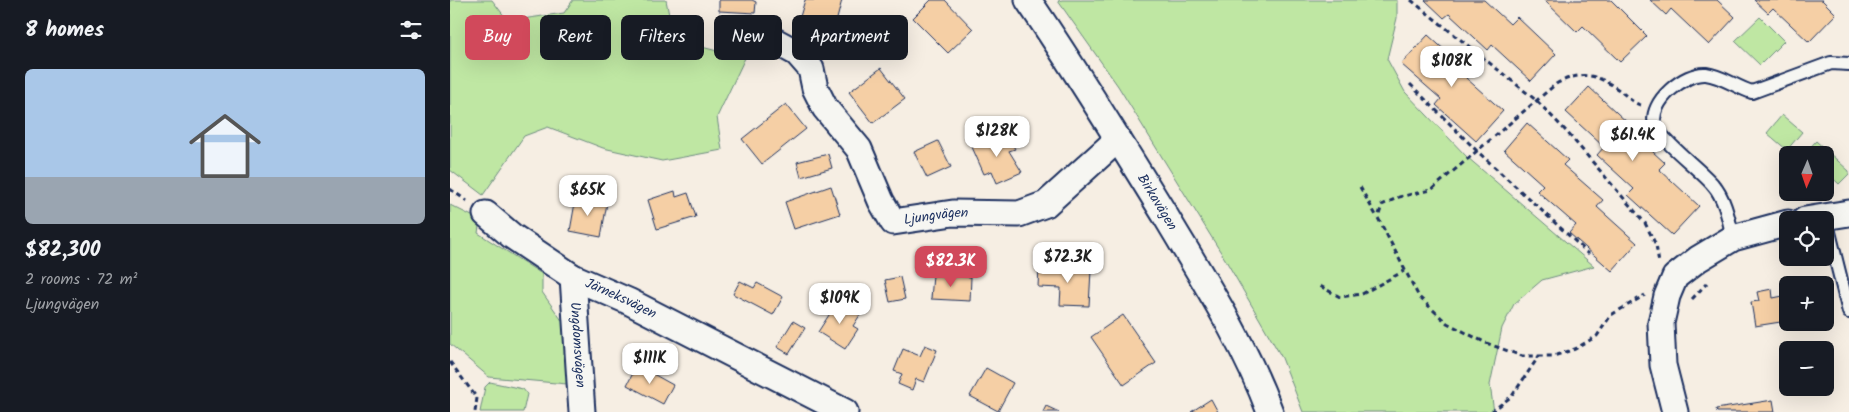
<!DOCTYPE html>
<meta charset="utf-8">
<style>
body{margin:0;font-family:Kalam,sans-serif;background:#20242c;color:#f1f3f6;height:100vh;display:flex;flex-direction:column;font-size:19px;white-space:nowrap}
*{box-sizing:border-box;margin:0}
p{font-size:16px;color:#9ea1a6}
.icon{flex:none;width:28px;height:28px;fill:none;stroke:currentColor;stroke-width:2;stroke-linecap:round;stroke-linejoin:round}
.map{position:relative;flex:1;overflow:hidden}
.drawer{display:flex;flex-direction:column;background:#171b24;width:450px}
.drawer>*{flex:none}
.hud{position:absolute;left:15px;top:15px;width:475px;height:45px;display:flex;gap:10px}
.needle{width:32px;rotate:182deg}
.buttons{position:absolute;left:1329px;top:146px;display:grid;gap:10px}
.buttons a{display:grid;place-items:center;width:55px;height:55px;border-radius:8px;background:#171b24;box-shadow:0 5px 20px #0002;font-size:25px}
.price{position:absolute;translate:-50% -42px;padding:0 11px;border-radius:10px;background:#fff;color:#222;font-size:16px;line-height:32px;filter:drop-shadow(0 1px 2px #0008)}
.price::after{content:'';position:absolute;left:50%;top:30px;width:15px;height:11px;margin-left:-8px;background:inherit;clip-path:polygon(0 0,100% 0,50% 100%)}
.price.active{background:#d1495b;color:#fff}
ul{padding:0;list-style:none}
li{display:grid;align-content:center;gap:10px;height:265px;padding:0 25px}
li span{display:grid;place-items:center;height:155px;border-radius:8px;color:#555}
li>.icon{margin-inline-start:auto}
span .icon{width:90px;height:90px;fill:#fffc;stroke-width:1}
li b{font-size:21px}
h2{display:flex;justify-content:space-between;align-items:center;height:60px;padding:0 25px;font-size:21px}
.chip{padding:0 18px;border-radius:8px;background:#171b24;box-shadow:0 5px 20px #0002;font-size:18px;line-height:45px}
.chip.active{background:#d1495b;color:#fff}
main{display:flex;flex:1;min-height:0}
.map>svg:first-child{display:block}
</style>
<main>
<section class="drawer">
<h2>8 homes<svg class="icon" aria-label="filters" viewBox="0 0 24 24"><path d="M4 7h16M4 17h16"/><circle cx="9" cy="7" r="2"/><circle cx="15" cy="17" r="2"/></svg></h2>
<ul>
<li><span style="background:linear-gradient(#a9c7e8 70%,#9aa5b1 0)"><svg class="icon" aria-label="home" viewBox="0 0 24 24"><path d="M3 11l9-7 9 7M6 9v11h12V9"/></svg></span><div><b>$82,300</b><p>2 rooms · 72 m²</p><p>Ljungvägen</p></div></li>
</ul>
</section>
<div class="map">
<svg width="1399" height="412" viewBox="0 0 1399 412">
<rect width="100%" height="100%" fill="#f6eee3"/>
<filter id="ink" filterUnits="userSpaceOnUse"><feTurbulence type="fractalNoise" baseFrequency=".02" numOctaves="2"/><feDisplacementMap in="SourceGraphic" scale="10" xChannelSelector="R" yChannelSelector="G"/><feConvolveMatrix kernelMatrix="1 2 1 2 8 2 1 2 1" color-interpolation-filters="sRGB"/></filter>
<g filter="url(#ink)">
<g fill="#bfe7a3" stroke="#6d8b80">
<path d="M0,0H42L58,21L114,13L123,0H216L224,40L295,58L267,117L272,150L212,161L153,148L98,127L74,136L33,195L0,170Z"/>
<path d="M612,0H947V18L937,59L955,92L1017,157L1144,266L1092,280L1064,304L1052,328L1040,385L1044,412H853L832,358L775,259L668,86L608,1Z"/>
<path d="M1310,17L1334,41L1310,65L1285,41Z"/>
<path d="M1332,115L1352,132L1337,150L1317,133Z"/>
<path d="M1366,141L1399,171V174L1389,184L1375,171V155H1357L1355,153Z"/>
<path d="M0,205L30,220L28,233L92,274V292L113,322L117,347V384L39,377L0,344Z"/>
<path d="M40,382L73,389L77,394L73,412H30L35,387Z"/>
</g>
<g fill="#f5cfa5" stroke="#1b2f5e">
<path d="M269,0H302L306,2L305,13L269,11Z"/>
<path d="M355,0H392L384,30L349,20Z"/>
<path d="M481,0H495L523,29L498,53L463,18Z"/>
<path d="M975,0H1034L1060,24L1067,17L1106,54L1081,81L1042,45L1038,50L999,14L994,18Z"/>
<path d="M1094,0H1161L1197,36L1170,62L1133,26L1127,32Z"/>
<path d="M1200,0H1267L1285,17L1259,45L1221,9L1216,15Z"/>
<path d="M1304,0H1372L1386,14L1359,42L1323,8L1318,13Z"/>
<path d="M978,35L1020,73L1016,78L1053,111L1026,141L986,105L991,99L951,64Z"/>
<path d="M431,68L455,99L423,123L399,92Z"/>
<path d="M1139,87L1180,125L1177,128L1215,163L1209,169L1249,206L1222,235L1178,195L1184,189L1147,155L1154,147L1116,112Z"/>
<path d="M336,104L356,129L312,164L292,139Z"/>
<path d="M1077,123L1118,160L1113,165L1153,200L1147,207L1187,243L1162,271L1119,233L1126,225L1087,191L1093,185L1054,150Z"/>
<path d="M556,132L565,149L559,151L572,172L547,183L542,171L534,174L522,147Z"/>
<path d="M488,141L501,167L477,178L464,152Z"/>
<path d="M378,154L382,168L351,177L347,162Z"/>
<path d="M381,186L390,214L344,229L335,202Z"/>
<path d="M225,191L226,197L238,193L246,217L207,229L198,200Z"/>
<path d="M126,197L157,203L151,237L120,231Z"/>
<path d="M589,266L641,270L639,306L610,305L611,288L588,287Z"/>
<path d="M483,275L521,277L520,301L481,299Z"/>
<path d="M450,277L455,299L440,302L435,280Z"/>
<path d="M290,281L304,288L307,283L333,297L323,315L283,294Z"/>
<path d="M1322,289L1323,298L1333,296L1337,321L1305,326L1301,302L1309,301L1307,292Z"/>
<path d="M388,301L410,315L403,326L408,329L395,349L368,332Z"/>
<path d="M673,315L706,363L674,385L641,337Z"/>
<path d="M343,321L355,328L339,354L327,347Z"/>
<path d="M475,345L487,350L474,382L466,379L462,390L448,384L452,374L444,371L453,349L470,356Z"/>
<path d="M187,365L223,385L213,404L177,385Z"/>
<path d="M536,368L563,383L548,411L520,396Z"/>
<path d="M761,399L768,412H741Z"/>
<path d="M1323,400L1325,412H1267L1266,409Z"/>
<path d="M596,406L609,412H593Z"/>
</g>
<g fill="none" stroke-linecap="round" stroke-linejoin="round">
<defs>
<g id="service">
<path d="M1375,216L1399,312"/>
<path d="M1283,238C1279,221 1275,198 1263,185C1252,171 1209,139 1205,125C1198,102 1235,72 1256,74C1272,76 1286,87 1302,92L1381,63L1399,64"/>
</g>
<g id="minor">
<path id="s1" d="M578,0C626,70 670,142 715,215C753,279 794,342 820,412"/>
<path id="s2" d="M321,39L347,53L361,69L365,88L375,108L409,149L431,201L443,222L503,213L569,214L596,204L668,139"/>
<path id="s3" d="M36,214L62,236L123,277L178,301L395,412"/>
<path d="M1355,220L1399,213"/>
<path id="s4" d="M123,277L132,412"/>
<path d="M1225,412L1213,365L1211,323L1217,296L1225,277L1248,259L1283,238L1338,223"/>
</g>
</defs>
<use href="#service" stroke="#1b2f5e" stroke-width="16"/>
<use href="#minor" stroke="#1b2f5e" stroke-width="29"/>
<g stroke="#1b2f5e" stroke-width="3" stroke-dasharray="5 4" stroke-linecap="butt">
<path d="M961,0L1087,101L1116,131L1195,223L1206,245L1209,263"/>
<path d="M960,84L1027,151L1139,254"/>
<path d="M1191,105C1182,103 1176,95 1169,90C1146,73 1130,71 1106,84L981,190L949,197L932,205L928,218L969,297L997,323L1036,343L1072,356H1104L1125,349L1147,336L1161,315L1195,295"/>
<path d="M910,187L927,217"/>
<path d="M0,189L17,201"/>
<path d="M870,286L890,297L912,294L954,271"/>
<path d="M1242,299L1257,283"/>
<path d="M0,362L27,398L25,412"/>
<path d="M1041,412L1062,396L1089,356"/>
</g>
<use href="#service" stroke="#f6f6f2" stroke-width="12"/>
<use href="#minor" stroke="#f6f6f2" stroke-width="25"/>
</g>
</g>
<g text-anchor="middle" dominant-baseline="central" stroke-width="4" stroke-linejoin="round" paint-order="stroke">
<g font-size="14" fill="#1b2f5e" stroke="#f6f6f2">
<text stroke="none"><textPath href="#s1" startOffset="240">Birkavägen</textPath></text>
<text stroke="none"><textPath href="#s2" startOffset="270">Ljungvägen</textPath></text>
<text stroke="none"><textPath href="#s3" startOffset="160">Järneksvägen</textPath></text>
<text stroke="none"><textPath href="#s4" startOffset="68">Ungdomsvägen</textPath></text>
</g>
</g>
</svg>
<div class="buttons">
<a><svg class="needle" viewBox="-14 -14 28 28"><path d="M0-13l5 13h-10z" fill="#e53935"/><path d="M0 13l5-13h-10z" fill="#9ea1a6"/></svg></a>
<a><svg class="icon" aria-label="locate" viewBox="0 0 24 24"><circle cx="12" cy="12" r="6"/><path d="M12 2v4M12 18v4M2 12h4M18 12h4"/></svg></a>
<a>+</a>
<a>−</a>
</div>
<b class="price" style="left:1002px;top:88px">$108K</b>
<b class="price" style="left:547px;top:158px">$128K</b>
<b class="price" style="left:1183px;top:162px">$61.4K</b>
<b class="price" style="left:138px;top:217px">$65K</b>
<b class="price" style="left:618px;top:284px">$72.3K</b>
<b class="price active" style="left:501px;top:288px">$82.3K</b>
<b class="price" style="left:390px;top:325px">$109K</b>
<b class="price" style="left:200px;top:385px">$111K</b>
<div class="hud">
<a class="chip active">Buy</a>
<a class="chip">Rent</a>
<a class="chip">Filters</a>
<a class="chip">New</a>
<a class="chip">Apartment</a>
</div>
</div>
</main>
